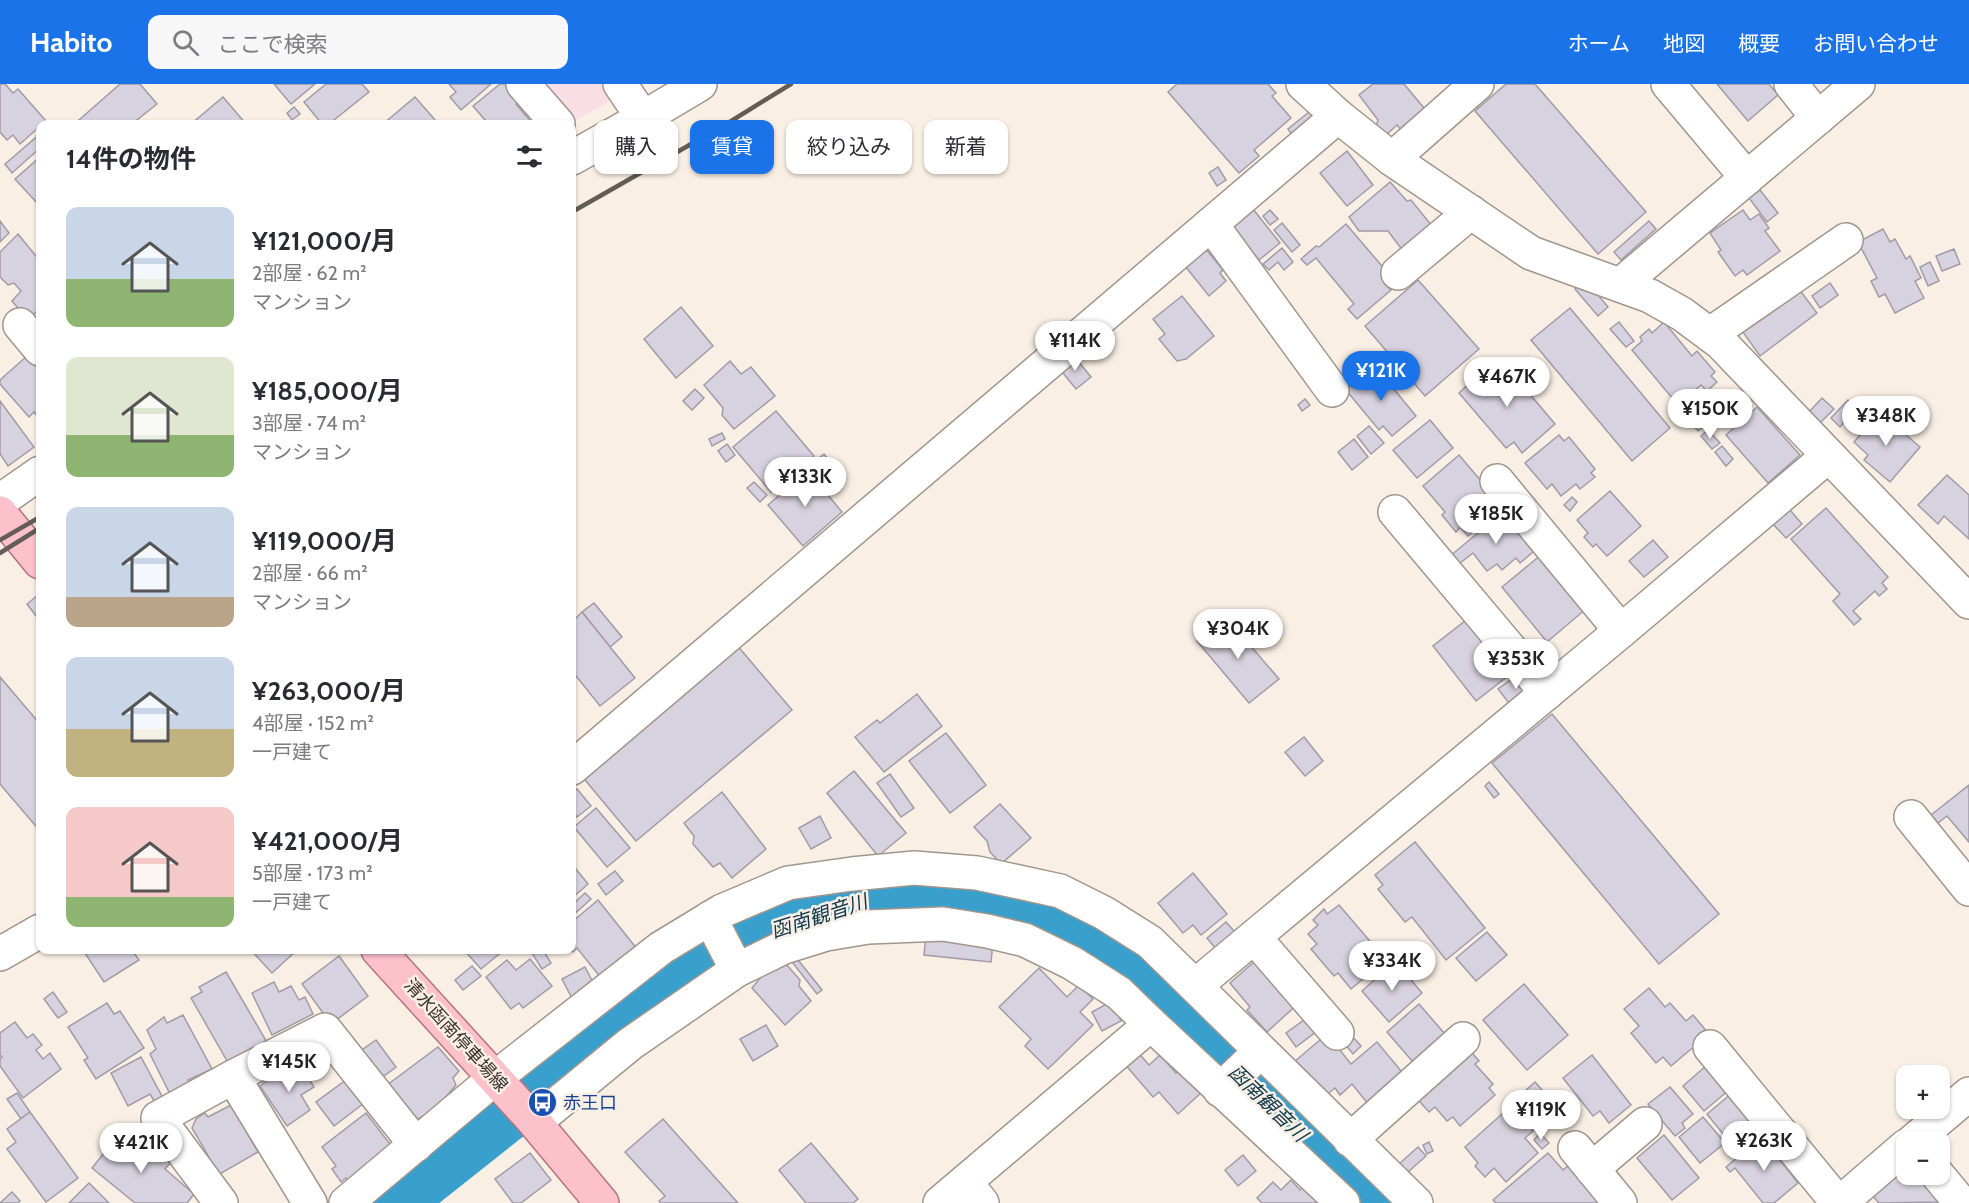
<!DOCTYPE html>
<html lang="ja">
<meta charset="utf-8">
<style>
body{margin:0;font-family:Cabin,"Noto Sans JP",sans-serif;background:#f7f7f7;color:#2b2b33;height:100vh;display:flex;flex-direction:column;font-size:22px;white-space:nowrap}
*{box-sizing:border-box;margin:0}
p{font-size:20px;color:#7c7c81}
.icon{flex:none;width:33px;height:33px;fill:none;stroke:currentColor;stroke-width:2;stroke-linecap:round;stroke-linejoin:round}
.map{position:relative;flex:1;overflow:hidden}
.side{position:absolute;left:36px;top:36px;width:540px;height:834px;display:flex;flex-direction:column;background:#fff;border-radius:12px;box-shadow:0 2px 4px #0004}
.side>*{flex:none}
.top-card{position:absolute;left:594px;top:36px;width:570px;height:54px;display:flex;gap:12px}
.fabs{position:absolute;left:1896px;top:981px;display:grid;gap:12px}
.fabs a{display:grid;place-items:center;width:54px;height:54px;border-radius:12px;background:#fff;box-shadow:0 2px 4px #0004;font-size:30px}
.price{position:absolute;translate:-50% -51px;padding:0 14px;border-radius:21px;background:#fff;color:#222;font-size:20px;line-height:39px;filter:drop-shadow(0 2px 3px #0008)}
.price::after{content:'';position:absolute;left:50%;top:36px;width:18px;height:14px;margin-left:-9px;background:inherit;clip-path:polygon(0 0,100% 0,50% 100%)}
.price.selected{background:#1a73e8;color:#fff}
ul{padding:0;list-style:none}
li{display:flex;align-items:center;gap:18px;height:150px;padding:0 30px}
li span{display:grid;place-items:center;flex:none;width:168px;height:120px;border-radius:12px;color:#555}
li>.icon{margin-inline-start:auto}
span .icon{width:72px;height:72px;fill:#fffc;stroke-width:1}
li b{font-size:26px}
h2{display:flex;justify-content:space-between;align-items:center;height:72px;padding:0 30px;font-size:26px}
.pill{padding:0 21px;border-radius:12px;background:#fff;box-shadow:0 2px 4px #0004;font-size:21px;line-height:54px}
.pill.selected{background:#1a73e8;color:#fff}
header{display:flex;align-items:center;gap:36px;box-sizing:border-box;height:84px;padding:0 30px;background:#1a73e8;color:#fff}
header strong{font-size:28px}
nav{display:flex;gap:33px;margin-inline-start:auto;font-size:21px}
.search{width:420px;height:54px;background:#f7f7f7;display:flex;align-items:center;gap:15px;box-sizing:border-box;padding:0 21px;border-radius:12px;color:#7c7c81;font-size:22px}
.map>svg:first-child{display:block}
</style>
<header>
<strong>Habito</strong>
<div class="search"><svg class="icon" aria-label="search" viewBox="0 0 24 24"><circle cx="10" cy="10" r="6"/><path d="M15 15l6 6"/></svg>ここで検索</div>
<nav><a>ホーム</a><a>地図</a><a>概要</a><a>お問い合わせ</a></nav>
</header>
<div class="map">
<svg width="1969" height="1119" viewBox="0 0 1969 1119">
<rect width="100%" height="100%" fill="#faefe4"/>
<path fill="#f9dfe5" d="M540,0H641L573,38Z"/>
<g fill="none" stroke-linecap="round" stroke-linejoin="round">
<path stroke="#39a0ce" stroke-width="60" d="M391,1119L696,877L787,838L819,828L877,813L951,811L1061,843L1146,899L1370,1119"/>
</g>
<g fill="#d7d2df" stroke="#a09ba7" stroke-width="1.5">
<path d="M0,0H5L13,9L18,5L46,37L20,60L13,51L7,56L0,48Z"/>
<path d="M120,0H140L157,20L132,40H83L79,36Z"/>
<path d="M274,0H315L291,20Z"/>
<path d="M326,0H362L369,8L329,40H322L304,18Z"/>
<path d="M449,0H491L461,26L450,13L456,8Z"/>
<path d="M500,0H505L519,17L516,20L533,40H480L485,36L473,22Z"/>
<path d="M1177,0H1268L1276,9L1272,12L1291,34L1254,66L1259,72L1239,89L1168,8Z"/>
<path d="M1373,0H1404L1424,24L1401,46L1397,41L1386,51L1375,45L1378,36L1359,11Z"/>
<path d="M1506,0H1535L1646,128L1598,170L1475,27Z"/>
<path d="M1717,0H1769L1778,11L1748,37Z"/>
<path d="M223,13L246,40H191Z"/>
<path d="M415,13L435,36L430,40H383Z"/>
<path d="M294,23L300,30L292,36L287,29Z"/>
<path d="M1309,28L1316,38L1294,54L1288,45Z"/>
<path d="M40,50V64L12,89L5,80Z"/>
<path d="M1347,67L1373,101L1347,122L1320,89Z"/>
<path d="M40,73V118L38,120L15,95Z"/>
<path d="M1218,83L1226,96L1217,102L1209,89Z"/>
<path d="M1390,98L1407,117L1411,116L1432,142L1403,167L1388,147H1359L1349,133Z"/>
<path d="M1760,106L1778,129L1767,138L1749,114Z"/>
<path d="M1253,125L1280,159L1259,176L1232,141Z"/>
<path d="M1270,126L1278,135L1270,141L1263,132Z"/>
<path d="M1743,126L1750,136L1759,130L1769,144L1765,147L1780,167L1747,191L1743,186L1735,192L1718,168L1721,166L1710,149Z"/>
<path d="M0,137L9,149L0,158Z"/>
<path d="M1649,137L1656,145L1621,176L1614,168Z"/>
<path d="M1282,139L1300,161L1292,168L1274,146Z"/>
<path d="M1346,140L1393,195L1386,201L1391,206L1357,235L1348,225L1354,220L1316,174L1307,181L1301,175L1316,162L1319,163Z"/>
<path d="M1883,145L1890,158L1895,155L1906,175L1910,172L1921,194L1915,197L1924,214L1895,229L1885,210L1879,213L1871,197L1877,194L1858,158Z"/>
<path d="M18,150L40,177V224L28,236L12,217L21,207L14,199L8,201L0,193V168Z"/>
<path d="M1205,164L1223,186L1220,189L1226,197L1209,212L1185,182Z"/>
<path d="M1282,164L1293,178L1284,186L1278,178L1269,186L1263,180Z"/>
<path d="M1954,165L1960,180L1942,187L1936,172Z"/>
<path d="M1930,178L1939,197L1928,202L1920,183Z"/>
<path d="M1418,196L1479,265L1425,312L1365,242Z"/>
<path d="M1830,199L1838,211L1820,224L1812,212Z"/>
<path d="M1580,200L1594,206L1608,223L1598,232L1575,205Z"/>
<path d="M1796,201L1817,229L1760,272L1740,244Z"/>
<path d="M1182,212L1214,252L1186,275L1177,277L1159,255L1165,250L1153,235Z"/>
<path d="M681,223L713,262L676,294L644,255Z"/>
<path d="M1570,224L1670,344L1632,377L1531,256Z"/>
<path d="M1619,238L1634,257L1626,263L1610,245Z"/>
<path d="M1664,238L1692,272L1697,267L1715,288L1711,292L1717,298L1707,307L1701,301L1678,321L1632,266L1642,257L1640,253L1649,245L1652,249Z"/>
<path d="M27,272L40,287V336L34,328L29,333L0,300V296Z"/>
<path d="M1074,272L1091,293L1076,305L1059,284Z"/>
<path d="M1501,276L1555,340L1522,369L1514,358L1506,364L1459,309L1475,294L1477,297Z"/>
<path d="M730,277L741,290L751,283L775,312L734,345L722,331L723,324L704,301Z"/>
<path d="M1374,281L1416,332L1392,352L1383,342L1379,346L1346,306Z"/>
<path d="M695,305L704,314L692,326L683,317Z"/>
<path d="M1822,314L1834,325L1820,339L1809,328Z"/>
<path d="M1305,315L1310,321L1302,327L1298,321Z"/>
<path d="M1691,316L1709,337L1698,347L1680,326Z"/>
<path d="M1848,316L1857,324L1840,343L1831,334Z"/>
<path d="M0,317L34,363L8,382L0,370Z"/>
<path d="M1757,323L1800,371L1768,399L1726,351Z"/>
<path d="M776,327L814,372L771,408L733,363Z"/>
<path d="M1880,328L1920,363L1890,398L1864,376L1868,371L1854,358Z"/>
<path d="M1430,336L1453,364L1417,394L1393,366Z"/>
<path d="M1369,342L1384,359L1371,370L1357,352Z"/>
<path d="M1708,346L1720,359L1712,365L1701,352Z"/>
<path d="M722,349L725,355L712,362L709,355Z"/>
<path d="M1559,351L1564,357L1569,353L1595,385L1591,389L1595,393L1580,405L1576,400L1561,412L1552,400L1547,405L1525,379Z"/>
<path d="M1354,355L1368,373L1352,386L1338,368Z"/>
<path d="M727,360L735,371L726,378L718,367Z"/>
<path d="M1722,362L1733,375L1726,382L1715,368Z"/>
<path d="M824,370L838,388L824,400L810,381Z"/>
<path d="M1459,371L1503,423L1468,452L1460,443L1456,448L1442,431L1445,428L1423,402Z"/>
<path d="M808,387L842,428L803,462L768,421Z"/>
<path d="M1947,391L1969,411V455L1944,432L1938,440L1918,421Z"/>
<path d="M754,398L767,411L760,418L747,404Z"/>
<path d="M1610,407L1641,442L1607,472L1596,460L1593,463L1584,453L1588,449L1577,436Z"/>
<path d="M1572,413L1577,418L1570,427L1564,421Z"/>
<path d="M1826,424L1888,493L1882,499L1887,505L1879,512L1875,507L1853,527L1861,535L1854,541L1833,517L1840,510L1791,455Z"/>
<path d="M1507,425L1519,440L1514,444L1520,451L1525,446L1539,463L1520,479L1516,474L1502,486L1497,480L1487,487L1473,469L1451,486L1444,477Z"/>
<path d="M1790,426L1802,440L1786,454L1773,440Z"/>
<path d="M1653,456L1668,473L1644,493L1629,477Z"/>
<path d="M1542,470L1587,524L1547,558L1502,503Z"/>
<path d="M38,511L40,514V537L27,520Z"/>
<path d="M594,519L622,553L610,563L582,528Z"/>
<path d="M582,528L635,594L600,622L572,587V538Z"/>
<path d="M1226,533L1279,595L1249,619L1197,557Z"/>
<path d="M1470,533L1513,588L1476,617L1433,562Z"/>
<path d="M736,560L792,626L636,757L580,690Z"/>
<path d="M1519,590L1533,608L1512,623L1498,605Z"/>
<path d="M0,593L40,640V747L0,700Z"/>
<path d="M917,610L942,642L884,688L855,653L877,636L880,639Z"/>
<path d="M1552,630L1719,830L1659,880L1492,679Z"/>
<path d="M946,649L986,701L950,729L909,677Z"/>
<path d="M1304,653L1323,677L1305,692L1285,668Z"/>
<path d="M854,687L906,749L878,772L827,709Z"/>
<path d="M890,690L914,724L901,733L877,699Z"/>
<path d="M1489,698L1499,710L1494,714L1485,702Z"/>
<path d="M1969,701V758L1947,732L1938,739L1931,731Z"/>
<path d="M577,705L591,722L577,733L572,726V709Z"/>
<path d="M722,708L766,765L732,794L720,779L713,783L693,760L694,752L684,739Z"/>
<path d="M1000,720L1031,754L1001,780L990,768L987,757L974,743Z"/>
<path d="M596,724L630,764L607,783L574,743Z"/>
<path d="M820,732L831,754L811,765L799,744Z"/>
<path d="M1415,758L1485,844L1446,876L1412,833L1405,838L1378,805L1383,801L1375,791Z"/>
<path d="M572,780L588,800L572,814Z"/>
<path d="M615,787L623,797L606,811L598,800Z"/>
<path d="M1193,789L1227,830L1201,851L1193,841L1183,849L1158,819Z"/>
<path d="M585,809L591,815L572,832V821Z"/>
<path d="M598,816L637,865L601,894L577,864L573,868L571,866L572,838Z"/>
<path d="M1339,821L1386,876L1351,905L1338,889L1334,892L1311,865L1317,860L1308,850L1318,841L1313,836L1324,825L1327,830Z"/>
<path d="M1226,838L1241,855L1221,871L1207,854Z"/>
<path d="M1487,848L1507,871L1476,897L1456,874Z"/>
<path d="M926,851L993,858L991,878L924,871Z"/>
<path d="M83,866H132L139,876L104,898Z"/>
<path d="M251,866H297L272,889Z"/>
<path d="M464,866H504L481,885Z"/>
<path d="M530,866H543L551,879L542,885Z"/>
<path d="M794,871L822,906L817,910L789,874Z"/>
<path d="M339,872L368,912L331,940L302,900Z"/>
<path d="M530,875L552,902L523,924L519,919L511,925L486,893L507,876L516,886Z"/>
<path d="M1255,877L1301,917L1267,948L1247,926L1250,923L1230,899Z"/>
<path d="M785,879L800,896L799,902L811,917L785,941L752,904L770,882L775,886Z"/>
<path d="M1391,881L1397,887L1401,884L1422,909L1389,938L1362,907Z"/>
<path d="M472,882L481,892L463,906L455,896Z"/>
<path d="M585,883L597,906L574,918L562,895Z"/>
<path d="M1039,884L1067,913L1079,901L1093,915L1080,928L1093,941L1048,985L1025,962L1031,955L999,923Z"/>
<path d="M226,888L268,960L230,982L191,914L202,908L199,903Z"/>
<path d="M274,898L279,908L291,902L299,916L305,913L313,930L272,951L252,909Z"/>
<path d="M1524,900L1568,951L1527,986L1483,936Z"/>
<path d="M1649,904L1665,923L1670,919L1686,937L1693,931L1709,950L1671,982L1663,973L1656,979L1631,949L1639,942L1624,925Z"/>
<path d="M53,908L67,928L58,934L44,915Z"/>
<path d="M1112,917L1121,937L1102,947L1092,928Z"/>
<path d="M107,919L114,930L120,927L144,964L96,995L84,976L88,974L68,943Z"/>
<path d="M1419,920L1451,957L1419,985L1387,948Z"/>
<path d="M183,931L212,985L188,996L189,999L170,1010L150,970L156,965L147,946L164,933L167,939Z"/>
<path d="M1311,931L1321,944L1296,963L1286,949Z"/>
<path d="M15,938L27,954L33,950L42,961L36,966L43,975L50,969L61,985L23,1014L0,982V974L2,973L0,971V949Z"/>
<path d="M766,941L778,962L753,977L740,955Z"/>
<path d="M1327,950L1351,980L1377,958L1407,994L1369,1021L1352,1000L1340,1011L1335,1004L1324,1013L1294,978Z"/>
<path d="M1352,952L1361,962L1353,970L1344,959Z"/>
<path d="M376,956L396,983L376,998L356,970Z"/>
<path d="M1466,962L1479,977L1475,980L1493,1000L1489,1004L1495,1011L1460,1042L1453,1033L1447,1037L1435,1023L1429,1028L1413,1010Z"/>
<path d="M438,963L459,987L453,994L456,1001L434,1027L418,1035L383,1004Z"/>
<path d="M1136,966L1149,981L1160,971L1176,989L1182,984L1203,1007L1178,1030L1159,1008L1153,1013L1123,978Z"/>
<path d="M1592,971L1631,1021L1609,1039L1600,1027L1593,1032L1563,994Z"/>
<path d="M141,973L164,1016L156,1020L150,1010L128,1022L111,989Z"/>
<path d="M297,977L314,1003L301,1011L310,1026L287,1042L260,1002Z"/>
<path d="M1707,981L1729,1006L1704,1027L1683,1002Z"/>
<path d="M350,993L368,1016L334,1042L316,1018Z"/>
<path d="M1535,998L1552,1017L1534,1032L1518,1013Z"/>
<path d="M1670,1003L1693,1030L1682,1039L1685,1044L1675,1052L1648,1020Z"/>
<path d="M17,1009L30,1028L21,1035L7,1015Z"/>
<path d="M1732,1009L1753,1035L1728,1056L1707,1030Z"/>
<path d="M231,1021L258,1068L218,1091L205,1066L192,1044L196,1035L205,1029L208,1033Z"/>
<path d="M1511,1022L1533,1047L1525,1054L1538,1069L1506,1098L1494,1084L1485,1093L1475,1082L1478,1079L1465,1063Z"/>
<path d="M30,1028L78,1094L46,1118L7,1065L16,1058L7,1045Z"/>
<path d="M366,1029L393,1064L348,1097L346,1094L341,1098L332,1085L336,1082L322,1063Z"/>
<path d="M1703,1033L1725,1059L1700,1079L1679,1053Z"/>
<path d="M663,1035L738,1119H661L659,1117L665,1112L625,1068Z"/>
<path d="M121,1048L146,1069L151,1063L170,1079L165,1085L194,1110L187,1119H135L92,1084Z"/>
<path d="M1540,1049L1549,1059L1542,1065L1534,1056Z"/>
<path d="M1664,1051L1699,1094L1672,1116L1637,1074Z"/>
<path d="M1762,1053L1798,1099L1774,1119H1763L1735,1084L1730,1088L1726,1083Z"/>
<path d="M1429,1058L1433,1067L1427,1070L1423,1061Z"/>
<path d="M811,1059L858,1115L853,1119H806L779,1086Z"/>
<path d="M1418,1063L1426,1072L1407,1089L1399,1080Z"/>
<path d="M530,1069L551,1096L521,1119H513L495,1095Z"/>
<path d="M1548,1069L1563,1086L1568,1082L1599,1119H1496L1493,1116Z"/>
<path d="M1243,1071L1256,1087L1238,1102L1225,1086Z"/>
<path d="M1906,1083V1090H1919L1941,1118L1879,1119L1872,1111Z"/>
<path d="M1291,1096L1300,1106L1303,1103L1318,1119H1262L1257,1114L1273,1098L1281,1106Z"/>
<path d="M89,1099L109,1119H69Z"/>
<path d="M12,1108L20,1117L18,1119H0Z"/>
</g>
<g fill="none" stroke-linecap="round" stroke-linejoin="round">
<defs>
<g id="minor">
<path d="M523,0L558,40"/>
<path d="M620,0L643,34"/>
<path d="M1303,0L1338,32L1392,75L1531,169L1650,212L1682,230L1721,259L1969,518"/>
<path d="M1668,0L1747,94"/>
<path d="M1791,0L1818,34"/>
<path d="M572,74L643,34L700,0"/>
<path d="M1392,75L1477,0"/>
<path d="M1211,140L1332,306"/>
<path d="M1398,189L1471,128"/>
<path d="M1620,201L1858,0"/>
<path d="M20,241L40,265"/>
<path d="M1711,251L1719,244L1846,156"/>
<path d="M1497,397L1621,547"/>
<path d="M0,417L40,389"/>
<path d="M1395,428L1547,609"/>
<path d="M572,684L1338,32"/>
<path d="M1911,733L1969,805"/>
<path d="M710,834L737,886"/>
<path d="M1254,853L1337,949"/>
<path d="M0,870L40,847"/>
<path d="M1195,902L1621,547L1828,372"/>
<path d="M1710,963L1838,1119"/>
<path d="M233,993L310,1119"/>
<path d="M1220,1006L1260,968"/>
<path d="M535,1038L630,960L737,886L784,863L826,850L868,843L943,840L987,847L1025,856L1072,879L1119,909L1151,940"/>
<path d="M1350,1056L1463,955"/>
<path d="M1912,1058L1969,1010"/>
<path d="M1575,1064L1620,1119"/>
<path d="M1592,1085L1645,1040"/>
<path d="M1937,1090L1961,1119"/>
<path d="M965,1098L982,1119"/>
<path d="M221,1119L158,1034L233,993L325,946L416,1061"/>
<path d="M346,1119L495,994L661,864L722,827L788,799L852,790L914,784L977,789L1060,807L1104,829L1150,858L1416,1119"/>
<path d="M940,1119L1151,940L1343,1119"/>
<path d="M1840,1119L1906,1062"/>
</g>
<g id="major">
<path d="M0,429L40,478"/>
<path d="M378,866L531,1034L602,1119"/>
</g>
</defs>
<use href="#minor" stroke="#a0968c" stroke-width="36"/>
<use href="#major" stroke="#b7747f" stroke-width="36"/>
<use href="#minor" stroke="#fff" stroke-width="33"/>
<use href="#major" stroke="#fdc1cc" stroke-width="33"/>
<g stroke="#635c57" stroke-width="4.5">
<path d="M572,128L728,39L791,0"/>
<path d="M0,456L40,433"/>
<path d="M0,469L40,444"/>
</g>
</g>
<defs>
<symbol id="bus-disc" viewBox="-11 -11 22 22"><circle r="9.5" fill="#1a4fb4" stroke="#faefe4"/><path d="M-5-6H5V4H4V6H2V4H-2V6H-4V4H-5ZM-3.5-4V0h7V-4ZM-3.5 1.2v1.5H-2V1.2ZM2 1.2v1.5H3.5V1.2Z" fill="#fff"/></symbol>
</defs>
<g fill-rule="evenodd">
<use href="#bus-disc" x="526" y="1002" width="33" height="33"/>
</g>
<g text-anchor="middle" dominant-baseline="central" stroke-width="5" stroke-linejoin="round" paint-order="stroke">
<g font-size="18" fill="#37322f" stroke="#faefe4">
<text transform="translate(456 951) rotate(48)">清水函南停車場線</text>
</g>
<g font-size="18" fill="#164399" stroke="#faefe4" text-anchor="start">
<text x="563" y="1019">赤王口</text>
</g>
<g font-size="20" font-style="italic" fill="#0d394d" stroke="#faefe4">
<text transform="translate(819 832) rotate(-18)">函南観音川</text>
<text transform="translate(1268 1019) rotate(44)">函南観音川</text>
</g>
</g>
</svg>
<div class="fabs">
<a>+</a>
<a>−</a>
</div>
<b class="price" style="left:1075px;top:288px">¥114K</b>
<b class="price selected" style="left:1381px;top:318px">¥121K</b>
<b class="price" style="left:1507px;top:324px">¥467K</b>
<b class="price" style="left:1710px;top:356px">¥150K</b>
<b class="price" style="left:1886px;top:363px">¥348K</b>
<b class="price" style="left:805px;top:424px">¥133K</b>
<b class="price" style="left:1496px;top:461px">¥185K</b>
<b class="price" style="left:1238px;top:576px">¥304K</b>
<b class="price" style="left:1516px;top:606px">¥353K</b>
<b class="price" style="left:1392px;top:908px">¥334K</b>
<b class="price" style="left:289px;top:1009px">¥145K</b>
<b class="price" style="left:1541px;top:1057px">¥119K</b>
<b class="price" style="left:1764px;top:1088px">¥263K</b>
<b class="price" style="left:141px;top:1090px">¥421K</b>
<div class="top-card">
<a class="pill">購入</a>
<a class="pill selected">賃貸</a>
<a class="pill">絞り込み</a>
<a class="pill">新着</a>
</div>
<section class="side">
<h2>14件の物件<svg class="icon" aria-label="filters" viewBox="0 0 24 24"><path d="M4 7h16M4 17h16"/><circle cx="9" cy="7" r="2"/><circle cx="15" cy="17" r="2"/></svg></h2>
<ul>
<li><span style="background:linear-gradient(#c9d6e8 60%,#8fb573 0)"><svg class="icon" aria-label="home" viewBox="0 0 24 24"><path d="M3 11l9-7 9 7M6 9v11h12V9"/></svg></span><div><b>¥121,000/月</b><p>2部屋 · 62 m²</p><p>マンション</p></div></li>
<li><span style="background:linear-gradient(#dfe7d0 65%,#8fb573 0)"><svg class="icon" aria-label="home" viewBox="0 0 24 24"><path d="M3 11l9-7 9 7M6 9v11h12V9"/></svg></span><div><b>¥185,000/月</b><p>3部屋 · 74 m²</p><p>マンション</p></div></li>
<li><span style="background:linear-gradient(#c9d6e8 75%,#b9a48a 0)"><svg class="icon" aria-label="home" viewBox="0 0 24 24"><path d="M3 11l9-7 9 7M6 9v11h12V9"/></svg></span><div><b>¥119,000/月</b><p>2部屋 · 66 m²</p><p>マンション</p></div></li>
<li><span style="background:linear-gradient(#c9d6e8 60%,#c2b280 0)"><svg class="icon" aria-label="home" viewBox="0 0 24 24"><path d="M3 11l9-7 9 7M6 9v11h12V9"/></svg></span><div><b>¥263,000/月</b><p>4部屋 · 152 m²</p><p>一戸建て</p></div></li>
<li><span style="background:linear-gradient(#f6c9c9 75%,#8fb573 0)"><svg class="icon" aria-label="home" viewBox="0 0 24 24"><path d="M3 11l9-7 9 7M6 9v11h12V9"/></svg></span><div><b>¥421,000/月</b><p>5部屋 · 173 m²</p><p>一戸建て</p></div></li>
</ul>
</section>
</div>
